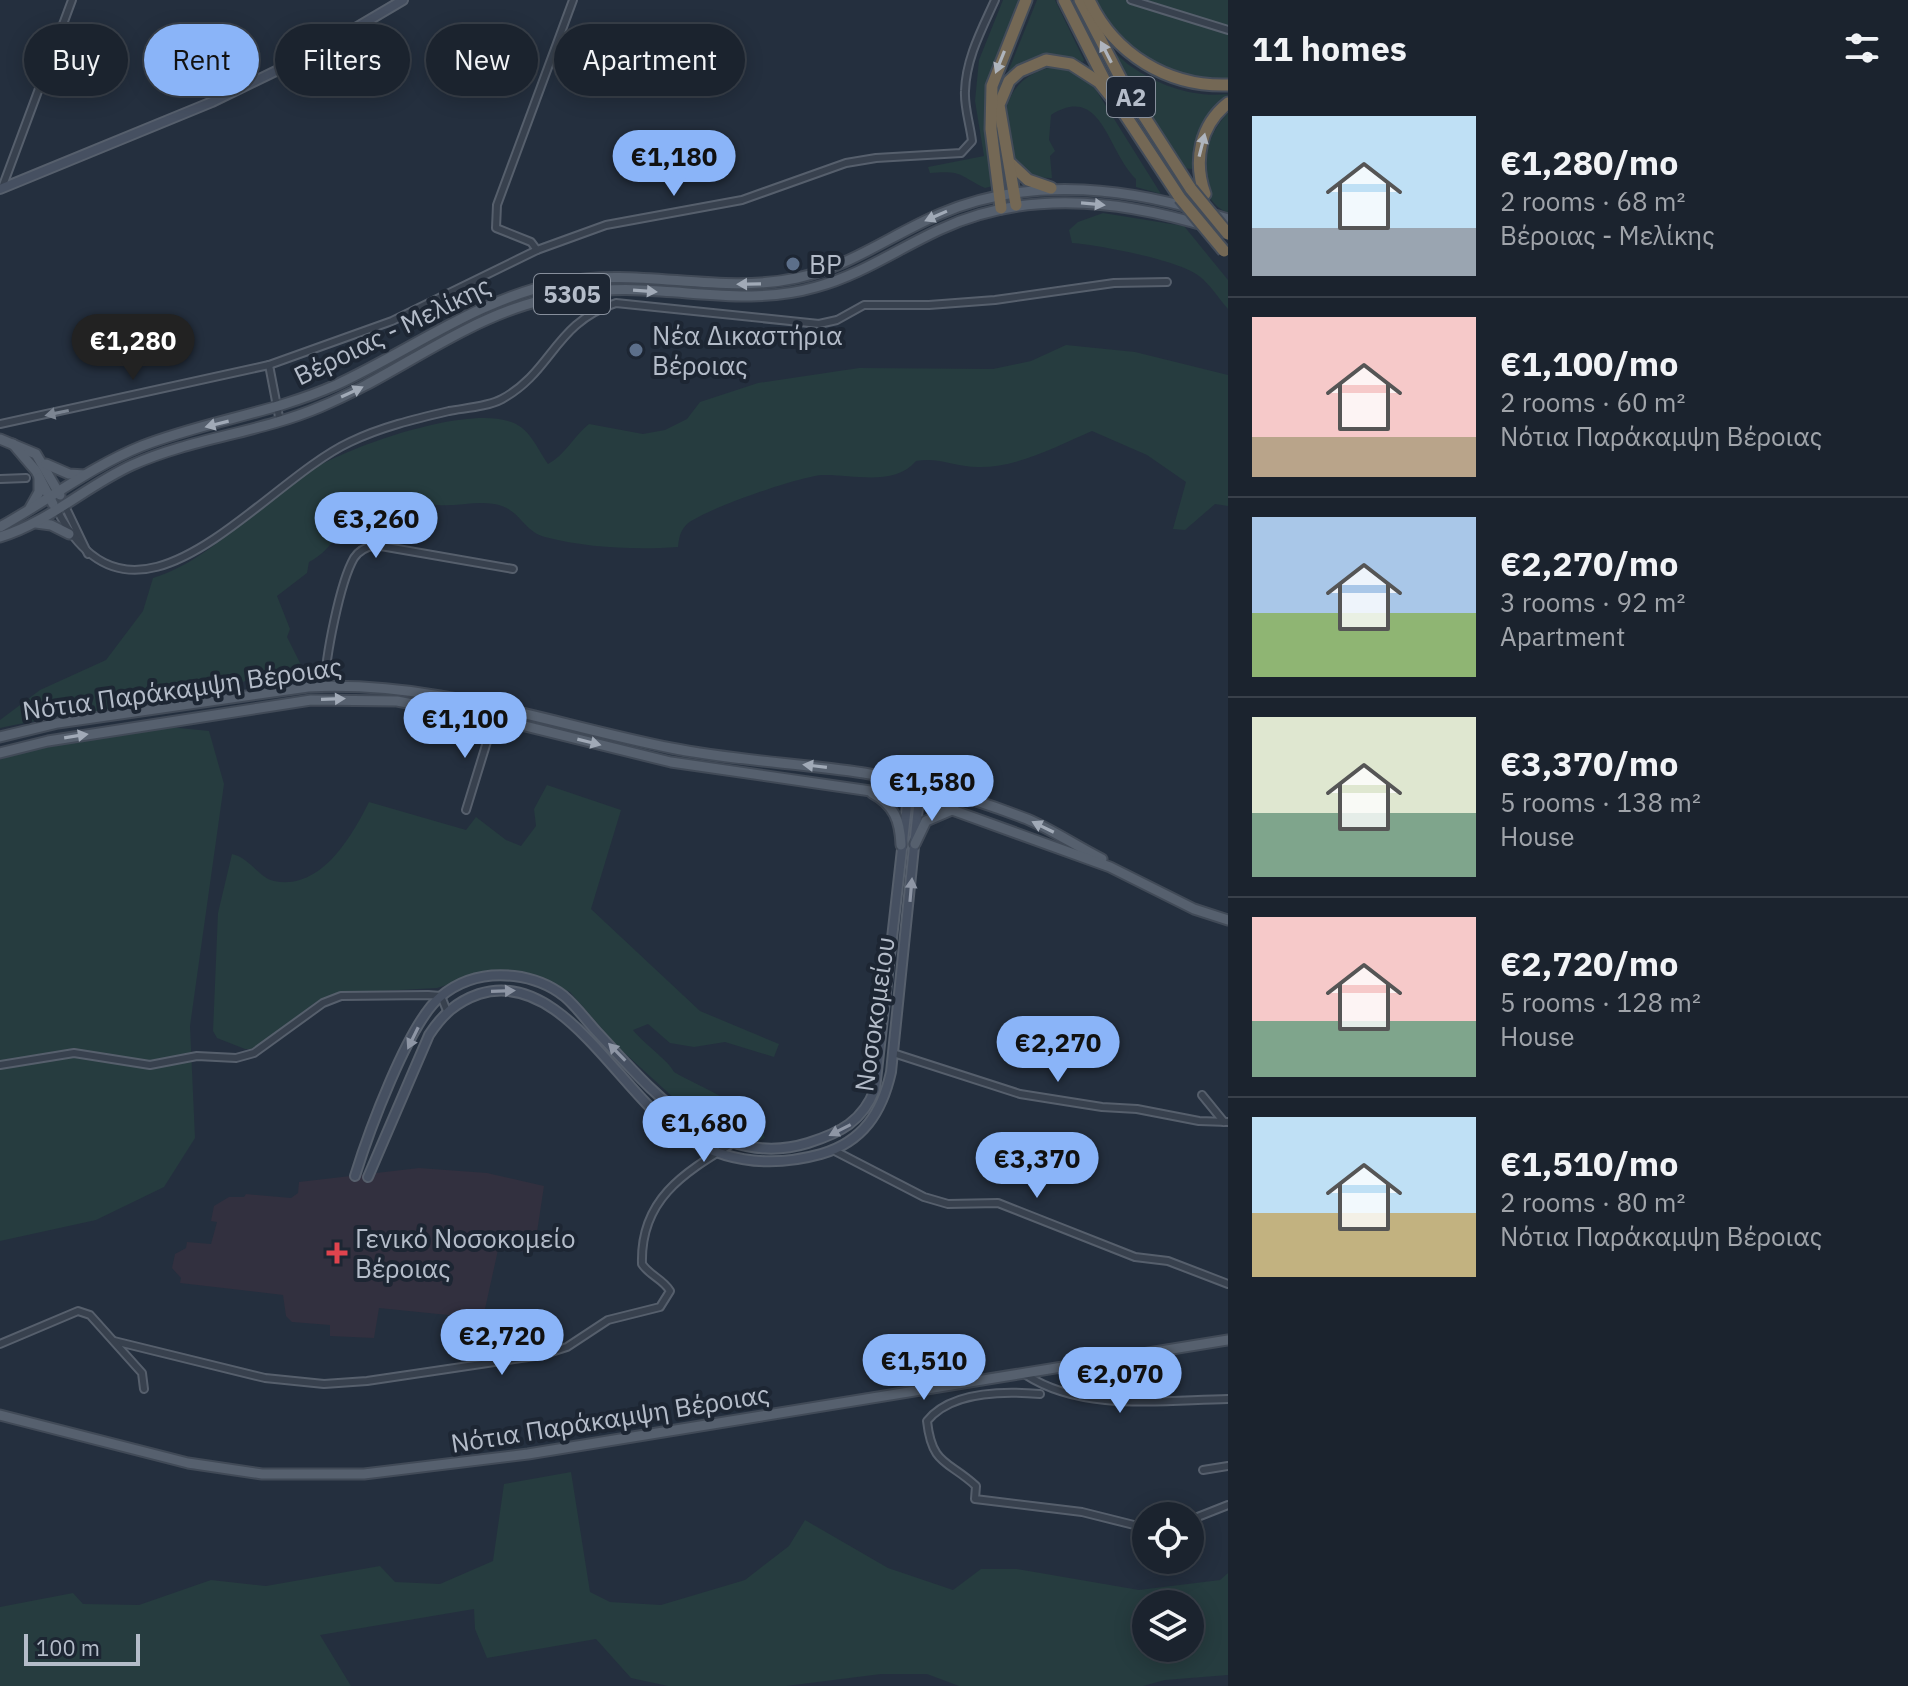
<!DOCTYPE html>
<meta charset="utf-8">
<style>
body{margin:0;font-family:"IBM Plex Sans",sans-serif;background:#282f3a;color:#f1f3f6;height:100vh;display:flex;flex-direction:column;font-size:30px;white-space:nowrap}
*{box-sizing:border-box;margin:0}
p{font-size:26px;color:#a0a4aa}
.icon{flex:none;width:44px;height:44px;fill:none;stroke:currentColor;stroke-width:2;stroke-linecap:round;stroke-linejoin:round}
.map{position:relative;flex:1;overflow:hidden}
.side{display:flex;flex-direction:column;background:#1b232e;width:680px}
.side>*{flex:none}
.top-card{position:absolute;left:24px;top:24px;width:760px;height:72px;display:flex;gap:16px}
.tools{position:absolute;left:1132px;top:1502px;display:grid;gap:16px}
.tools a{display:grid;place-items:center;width:72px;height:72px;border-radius:50%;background:#1b232e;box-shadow:0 4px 20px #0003,0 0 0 2px #39404a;font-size:40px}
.scale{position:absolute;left:24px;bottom:20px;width:116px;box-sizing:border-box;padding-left:8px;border:4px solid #b4bcc9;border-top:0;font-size:22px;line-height:28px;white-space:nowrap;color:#b4bcc9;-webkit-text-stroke:6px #1d2633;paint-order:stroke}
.price{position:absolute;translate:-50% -68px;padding:0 18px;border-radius:28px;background:#8ab4f8;color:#111;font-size:26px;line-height:52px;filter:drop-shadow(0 2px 4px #0008)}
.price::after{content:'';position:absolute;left:50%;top:48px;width:24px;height:18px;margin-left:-12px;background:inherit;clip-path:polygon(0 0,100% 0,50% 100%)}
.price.active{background:#222;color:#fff}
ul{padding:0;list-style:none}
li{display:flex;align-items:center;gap:24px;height:200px;padding:0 24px}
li+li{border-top:2px solid #39404a}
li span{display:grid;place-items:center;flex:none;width:224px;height:160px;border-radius:0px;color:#555}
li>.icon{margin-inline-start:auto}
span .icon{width:96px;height:96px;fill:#fffc;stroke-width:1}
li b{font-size:34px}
h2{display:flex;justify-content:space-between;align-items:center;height:96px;padding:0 24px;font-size:34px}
.pill{padding:0 28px;border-radius:36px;background:#1b232e;box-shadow:0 4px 20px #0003,0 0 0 2px #39404a;font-size:28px;line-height:72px}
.pill.active{background:#8ab4f8;color:#111}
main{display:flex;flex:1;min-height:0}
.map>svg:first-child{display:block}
</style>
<main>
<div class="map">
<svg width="1228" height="1686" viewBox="0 0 1228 1686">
<rect width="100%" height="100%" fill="#242f3e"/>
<path fill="#32303f" d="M419,1168L487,1173L544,1186L534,1252L498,1250L485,1309L458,1316L379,1308L374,1338L330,1336V1325L292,1322L286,1316L283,1295L180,1283L181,1278L172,1268L175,1254L186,1248L187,1242L211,1244L217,1222L211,1221L214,1206L229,1197H244L246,1194L291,1198L298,1193L299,1182Z"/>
<g fill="#263c3f" fill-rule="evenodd">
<path d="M1003,0H1021L991,70L986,95L993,186L985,188C959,176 964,170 930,173L928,167L984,156L975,101L979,60Z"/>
<path d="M1037,0H1055L1084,60L1083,62C1052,52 1029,56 1005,79Z"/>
<path d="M1094,0H1228V81C1169,83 1124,48 1094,0Z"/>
<path d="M1113,52C1120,56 1125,63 1132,67C1160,86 1194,98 1228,94L1203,125L1196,139L1192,169L1183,168Z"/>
<path d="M1054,67L1074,71L1091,82L1161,194L1136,187V179C1107,151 1102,83 1051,115L1049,140L1055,151L1050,156L1052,178C997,181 980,79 1054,67Z"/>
<path d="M1228,113V213C1188,196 1204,136 1228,113Z"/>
<path d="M1103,213L1184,226L1228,280V309C1219,299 1210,284 1199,276C1179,260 1099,245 1072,243L1069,230L1078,222Z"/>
<path d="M1066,345L1135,352L1228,375V506L1215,504L1185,530L1173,529L1186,482L1147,455L1092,431C1057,446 1017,468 978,467C954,467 940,457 916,461C894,487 852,474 822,475C798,477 705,509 687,524C680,531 679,538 678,547C635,550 588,548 545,537C525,532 521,513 502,506C480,498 453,509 430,504C418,501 407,494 395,494C387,493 378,496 371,499C344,510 341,546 309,562L307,573L277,596L290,629L287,637L302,667L294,683L265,687L248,680C173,712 81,709 0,728V720L40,690L106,660L143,611L153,578C208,561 247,515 293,481C334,451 459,406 508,421C530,427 536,447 548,464C565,455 574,436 589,424L643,434L665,430L687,419L700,402L758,383L859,368L993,369L1031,361Z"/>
<path d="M169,727L209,731L224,784L190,1026L195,1138L164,1187L96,1220L0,1241V760L18,752Z"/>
<path d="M547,785L621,810L591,909L700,1011L779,1044L774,1057L725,1042L694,1047L670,1043L648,1024L633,1030C644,1044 668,1060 674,1072C701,1088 754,1106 765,1138L754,1143L699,1121L617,1046L570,992L525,972L493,971L437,988L344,993L316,1002L254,1049H245L217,1038L213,1031L218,913L232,854C249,857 259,878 274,881C321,891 352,836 369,802L466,830L476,817L506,840L521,846L536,826L534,809Z"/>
<path d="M571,1472L590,1592L610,1602L661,1605L745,1580L789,1546L805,1520L888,1568L953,1590L981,1569H1017L1139,1590L1220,1580L1228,1573V1675L1165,1680L1143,1686H959L927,1674H881L786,1686H668L631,1678L596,1639L487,1658L475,1629L474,1609L320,1635L351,1686H0V1607L73,1593L83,1604L139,1605L211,1580L266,1586L380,1566L395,1582L440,1584L493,1561L504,1484ZM1146,1604H1190V1648H1146Z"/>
</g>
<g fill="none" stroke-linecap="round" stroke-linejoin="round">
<defs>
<g id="street">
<path d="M1131,0L1228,30"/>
<path d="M2,188L72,0"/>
<path d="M537,250L531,242L496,228L497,205L573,0"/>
<path d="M269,365L280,422"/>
<path d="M0,424L269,365L392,321L537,250L606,225L742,200L846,163L876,158L961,153L972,141C970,124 964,107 965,91C966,58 982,29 995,0"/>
<path d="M0,479L26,478"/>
<path d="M65,506L88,554"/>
<path d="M57,510C135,661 260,484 350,442C381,427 415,419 449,411C465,408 487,407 502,399C553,371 554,323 616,303L819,324L837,320L864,305H929L995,300L1114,283L1167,282"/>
<path d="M325,686C325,658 340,582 354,558C359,550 366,547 375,545L513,569"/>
<path d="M466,810L494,719"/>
<path d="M893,1053L1020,1094L1102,1107L1137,1109L1199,1121L1228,1122"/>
<path d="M0,1065L74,1053L150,1065L197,1056L236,1058L254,1053L323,1003L341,996L428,995L441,996L447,1011"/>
<path d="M1202,1095L1224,1122"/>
<path d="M833,1150L924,1197L948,1204L998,1203L1135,1257L1168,1261L1228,1284"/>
<path d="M114,1341L265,1378L324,1384L367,1381L542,1355L567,1347L608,1320L660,1307L670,1291C663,1279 650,1276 642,1264C640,1199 684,1173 733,1143"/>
<path d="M0,1344L78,1311L90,1315L142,1373L144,1389"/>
<path d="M1026,1375C1083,1412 1163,1400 1228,1399"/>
<path d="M1040,1394C1005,1391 951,1391 927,1421C932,1466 948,1460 976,1486L975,1499L1082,1512L1146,1528"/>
<path d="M1203,1470L1228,1466"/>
<path d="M1190,1520L1228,1505"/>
</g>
<g id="secondary">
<path d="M0,189L212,102L315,52L403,0"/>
<path d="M355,1176C368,1134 408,1024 440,997C461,979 487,973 514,976C531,978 550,985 564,996C576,1006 586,1020 597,1032C652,1091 717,1171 808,1143C840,1133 863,1121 875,1089L908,796"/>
<path d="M368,1177L429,1035C442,1015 456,1002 479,994C564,967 622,1100 687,1138C730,1164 774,1167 821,1154C863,1142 882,1112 891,1072L919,798"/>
</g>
<g id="primary">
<path d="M0,439L36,454L60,495"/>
<path d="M13,444L36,471L53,504"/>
<path d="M46,464L69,474L85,475"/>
<path d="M30,508L39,492V478"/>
<path d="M36,523L51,525L69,534"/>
<path d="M0,527C47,501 92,466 142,446C206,421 273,413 336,385C412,350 477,299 562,282C640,267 719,295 797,278C849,267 891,235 940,214C1033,174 1134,188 1228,219"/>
<path d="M0,537C49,522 86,486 132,465C192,438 259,433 320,407C390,378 452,328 525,305C562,294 602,288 641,290C701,292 757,304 816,287C861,275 899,248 941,229C1033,186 1135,202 1228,233"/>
<path d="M0,737L58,723L308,687C434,680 550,724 671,748C735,761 800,763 864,773C919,782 975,799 1027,819C1053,830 1076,846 1102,859"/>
<path d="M0,753L48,741L311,700L397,701L517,724L671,762L919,798L1110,867L1194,909L1228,920"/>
<path d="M872,793C894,805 900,820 901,845"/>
<path d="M915,844L926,821L954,809"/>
<path d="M0,1415L188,1463L262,1474H364L528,1454L1228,1340"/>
</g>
<g id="highway">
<path d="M1064,0L1107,85"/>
<path d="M1080,0L1124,85L1191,189"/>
<path d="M1089,0C1114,54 1168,87 1228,85"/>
<path d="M1120,107L1180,198"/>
<path d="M1011,164L1028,180L1051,188"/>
<path d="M1205,194C1193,161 1200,125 1228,103"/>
<path d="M1016,205L999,105L1009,81L1020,71L1046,60L1071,64L1099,82L1123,112"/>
<path d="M1001,208L991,129L992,86L1026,0"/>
</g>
</defs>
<use href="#street" stroke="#565f6c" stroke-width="10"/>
<use href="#secondary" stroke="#565f6c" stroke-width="12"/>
<use href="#primary" stroke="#414a57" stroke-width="13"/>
<use href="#highway" stroke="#434c59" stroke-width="15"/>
<use href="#street" stroke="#38414e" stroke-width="6"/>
<use href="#secondary" stroke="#465061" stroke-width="8"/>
<use href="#primary" stroke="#56606e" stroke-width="9"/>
<use href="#highway" stroke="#746855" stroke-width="11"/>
<defs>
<g id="highway-bridge">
<path d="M1191,189L1228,234"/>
<path d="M1180,198L1224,251"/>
</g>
</defs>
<use href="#highway-bridge" stroke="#434c59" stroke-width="15" stroke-linecap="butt"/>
<use href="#highway-bridge" stroke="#746855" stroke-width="11"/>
</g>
<defs><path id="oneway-solid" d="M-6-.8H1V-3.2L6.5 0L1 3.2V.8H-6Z" transform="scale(2)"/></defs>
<g fill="#aeb4bd">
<use href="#oneway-solid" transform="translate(1106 52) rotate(-117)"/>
<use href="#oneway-solid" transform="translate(1000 62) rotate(112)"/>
<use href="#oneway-solid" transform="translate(1202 145) rotate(-76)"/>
</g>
<g fill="#a1aab7">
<use href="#oneway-solid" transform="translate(1093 204) rotate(5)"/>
<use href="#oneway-solid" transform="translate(936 216) rotate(156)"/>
<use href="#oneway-solid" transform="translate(749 284) rotate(179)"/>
<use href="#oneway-solid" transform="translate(645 291) rotate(4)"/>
<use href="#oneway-solid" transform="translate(352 392) rotate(-25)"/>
<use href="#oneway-solid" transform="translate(217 424) rotate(166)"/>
<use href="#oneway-solid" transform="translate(333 699) rotate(-2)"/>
<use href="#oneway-solid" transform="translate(76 736) rotate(-9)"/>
<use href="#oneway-solid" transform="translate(589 742) rotate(14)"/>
<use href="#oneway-solid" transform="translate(815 766) rotate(-173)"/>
<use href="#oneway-solid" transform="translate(1043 827) rotate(-154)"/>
</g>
<use fill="#7c8592" href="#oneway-solid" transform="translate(57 413) rotate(168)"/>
<g fill="#8e96a5">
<use href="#oneway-solid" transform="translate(911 890) rotate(-85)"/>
<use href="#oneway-solid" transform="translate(503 991) rotate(-2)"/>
<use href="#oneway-solid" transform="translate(413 1038) rotate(116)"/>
<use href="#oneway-solid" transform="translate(617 1052) rotate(-134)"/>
<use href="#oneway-solid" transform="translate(840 1130) rotate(153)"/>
</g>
<g fill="#5c6f8a" stroke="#1d2633" stroke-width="3">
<circle cx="793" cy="264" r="8"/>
<circle cx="636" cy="350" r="8"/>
</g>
<path fill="#e0444e" stroke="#1d2633" stroke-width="3" d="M333 1241h8v8h8v8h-8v8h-8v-8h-8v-8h8z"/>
<g text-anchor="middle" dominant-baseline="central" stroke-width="8" stroke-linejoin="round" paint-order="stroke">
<g fill="#1d2633" stroke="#878f9c" stroke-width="2">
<rect x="1107" y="77" width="48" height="40" rx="6"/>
<rect x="534" y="274" width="76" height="40" rx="6"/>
</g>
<g font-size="24" font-weight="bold" fill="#b4bcc9">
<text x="1131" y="97">Α2</text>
<text x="572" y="294">5305</text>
</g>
<g font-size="26" fill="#b4bcc9" stroke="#1d2633" text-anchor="start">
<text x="809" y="264">BP</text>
<text x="652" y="335">Νέα Δικαστήρια<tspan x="652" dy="30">Βέροιας</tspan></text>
<text x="355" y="1238">Γενικό Νοσοκομείο<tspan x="355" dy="30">Βέροιας</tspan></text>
</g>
<g font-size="26" fill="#b4bcc9" stroke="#1d2633">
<text transform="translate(392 330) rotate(-26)">Βέροιας - Μελίκης</text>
<text transform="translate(182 688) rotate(-8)">Νότια Παράκαμψη Βέροιας</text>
<text transform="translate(874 1014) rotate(-82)">Νοσοκομείου</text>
<text transform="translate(610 1418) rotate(-9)">Νότια Παράκαμψη Βέροιας</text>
</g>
</g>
</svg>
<div class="tools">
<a><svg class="icon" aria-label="locate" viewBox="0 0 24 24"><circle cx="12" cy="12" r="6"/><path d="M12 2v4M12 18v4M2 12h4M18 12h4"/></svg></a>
<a><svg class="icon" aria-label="layers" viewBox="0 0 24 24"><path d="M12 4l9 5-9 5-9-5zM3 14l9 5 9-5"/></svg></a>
</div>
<div class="scale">100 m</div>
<b class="price" style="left:674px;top:198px">€1,180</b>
<b class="price active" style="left:133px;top:382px">€1,280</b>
<b class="price" style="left:376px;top:560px">€3,260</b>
<b class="price" style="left:465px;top:760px">€1,100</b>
<b class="price" style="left:932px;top:823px">€1,580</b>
<b class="price" style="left:1058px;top:1084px">€2,270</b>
<b class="price" style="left:704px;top:1164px">€1,680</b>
<b class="price" style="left:1037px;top:1200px">€3,370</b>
<b class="price" style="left:502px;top:1377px">€2,720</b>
<b class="price" style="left:924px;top:1402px">€1,510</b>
<b class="price" style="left:1120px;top:1415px">€2,070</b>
<div class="top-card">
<a class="pill">Buy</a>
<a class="pill active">Rent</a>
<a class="pill">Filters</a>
<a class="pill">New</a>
<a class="pill">Apartment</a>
</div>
</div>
<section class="side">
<h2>11 homes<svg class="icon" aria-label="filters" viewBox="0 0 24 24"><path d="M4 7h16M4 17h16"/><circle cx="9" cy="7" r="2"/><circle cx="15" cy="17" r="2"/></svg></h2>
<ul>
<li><span style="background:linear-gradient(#bfe0f5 70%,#9aa5b1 0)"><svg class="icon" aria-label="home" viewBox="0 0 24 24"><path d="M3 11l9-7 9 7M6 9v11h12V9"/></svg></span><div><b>€1,280/mo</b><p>2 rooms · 68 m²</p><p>Βέροιας - Μελίκης</p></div></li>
<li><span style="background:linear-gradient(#f6c9c9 75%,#b9a48a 0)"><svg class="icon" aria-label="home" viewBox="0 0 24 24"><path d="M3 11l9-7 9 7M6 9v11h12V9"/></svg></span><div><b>€1,100/mo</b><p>2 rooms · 60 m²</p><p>Νότια Παράκαμψη Βέροιας</p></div></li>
<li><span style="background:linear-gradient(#a9c7e8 60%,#8fb573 0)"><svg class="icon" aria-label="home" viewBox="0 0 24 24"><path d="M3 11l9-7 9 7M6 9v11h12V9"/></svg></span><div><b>€2,270/mo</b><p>3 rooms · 92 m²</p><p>Apartment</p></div></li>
<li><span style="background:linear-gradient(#dfe7d0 60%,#7fa58c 0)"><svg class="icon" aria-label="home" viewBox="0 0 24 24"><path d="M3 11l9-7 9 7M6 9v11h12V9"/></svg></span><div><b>€3,370/mo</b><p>5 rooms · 138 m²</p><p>House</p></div></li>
<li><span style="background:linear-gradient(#f6c9c9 65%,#7fa58c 0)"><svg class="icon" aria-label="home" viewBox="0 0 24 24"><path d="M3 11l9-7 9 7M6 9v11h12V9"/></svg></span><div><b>€2,720/mo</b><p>5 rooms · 128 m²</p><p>House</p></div></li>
<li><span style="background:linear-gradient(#bfe0f5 60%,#c2b280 0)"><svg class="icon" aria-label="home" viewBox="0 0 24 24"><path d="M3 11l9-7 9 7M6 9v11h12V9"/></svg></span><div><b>€1,510/mo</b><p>2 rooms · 80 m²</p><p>Νότια Παράκαμψη Βέροιας</p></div></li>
</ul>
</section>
</main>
